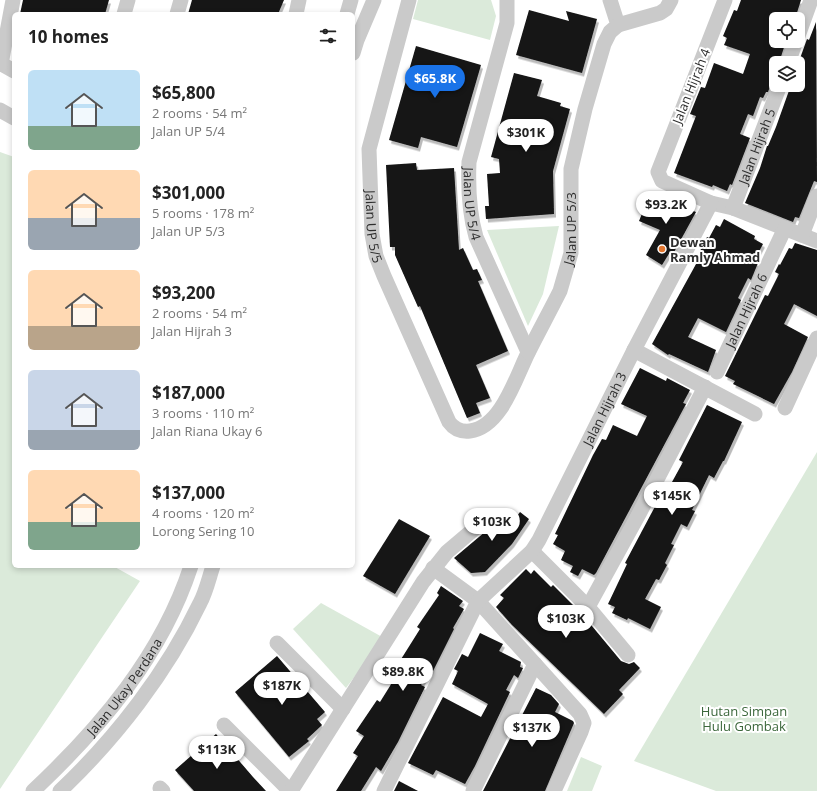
<!DOCTYPE html>
<meta charset="utf-8">
<style>
body{margin:0;font-family:"Open Sans",sans-serif;background:#f6f6f6;color:#222;height:100vh;display:flex;flex-direction:column;font-size:15px;white-space:nowrap}
*{box-sizing:border-box;margin:0}
p{font-size:13px;color:#767676}
.icon{flex:none;width:22px;height:22px;fill:none;stroke:currentColor;stroke-width:2;stroke-linecap:round;stroke-linejoin:round}
.map{position:relative;flex:1;overflow:hidden}
.side{position:absolute;left:12px;top:12px;width:343px;height:556px;display:flex;flex-direction:column;background:#fff;border-radius:6px;box-shadow:0 2px 6px #0003}
.side>*{flex:none}
.buttons{position:absolute;left:769px;top:12px;display:grid;gap:8px}
.buttons a{display:grid;place-items:center;width:36px;height:36px;border-radius:6px;background:#fff;box-shadow:0 2px 6px #0003;font-size:20px}
.price{position:absolute;translate:-50% -34px;padding:0 9px;border-radius:14px;background:#fff;color:#222;font-size:13px;line-height:26px;filter:drop-shadow(0 1px 2px #0008)}
.price::after{content:'';position:absolute;left:50%;top:24px;width:12px;height:9px;margin-left:-6px;background:inherit;clip-path:polygon(0 0,100% 0,50% 100%)}
.price.selected{background:#1a73e8;color:#fff}
ul{padding:0;list-style:none}
li{display:flex;align-items:center;gap:12px;height:100px;padding:0 16px}
li span{display:grid;place-items:center;flex:none;width:112px;height:80px;border-radius:6px;color:#555}
li>.icon{margin-inline-start:auto}
span .icon{width:48px;height:48px;fill:#fffc;stroke-width:1}
li b{font-size:17px}
h2{display:flex;justify-content:space-between;align-items:center;height:48px;padding:0 16px;font-size:17px}
.map>svg:first-child{display:block}
</style>
<div class="map">
<svg width="817" height="791" viewBox="0 0 817 791">
<defs>
<filter id="shadow"><feDropShadow dx="2" dy="3.5" stdDeviation="0" flood-color="#0004"/></filter>
</defs>
<rect width="100%" height="100%" fill="#fff"/>
<g fill="#dbeada">
<path d="M418,0H491L496,16L490,40L413,19Z"/>
<path d="M0,152L14,157V566H113L140,581L0,789Z"/>
<path d="M559,226L543,294L528,326L487,230Z"/>
<path d="M817,452V791H716L634,761Z"/>
<path d="M321,603L384,638L346,688L293,629Z"/>
<path d="M581,757L602,766L592,791H567Z"/>
</g>
<g fill="#141414" filter="url(#shadow)">
<path d="M23,0H109L105,14H20Z"/>
<path d="M192,0H284L278,14H188Z"/>
<path d="M741,0H801L795,19H776V41H786L779,63H776V69L768,92H766L763,98L760,97L753,116L748,114L740,134L750,138L732,185L730,184L727,191L713,185L712,187L674,173L696,116L690,114L701,87L705,88L714,63L743,74L750,54L724,45L727,38L723,36L734,10L737,11Z"/>
<path d="M529,10L569,21L566,11L597,19L582,73L516,55Z"/>
<path d="M816,22L817,182L814,181L799,218L795,217L793,222L745,203L760,168L767,146H768L776,127L791,85H798V64L807,39L809,40Z"/>
<path d="M416,46L481,65L457,147L421,137L418,148L389,140Z"/>
<path d="M514,73L542,80L537,96L561,103L560,106L570,109L553,171L554,214L486,219L485,206H489L487,174L500,173L499,159L491,157Z"/>
<path d="M416,163L417,170L454,168L459,250L463,248L473,270L477,269L482,280L478,281L508,351L476,365L490,398L476,403L480,413L467,418L420,306L418,307L395,255V247H390L386,165Z"/>
<path d="M650,194L662,198L663,195L672,198L671,202L696,212L673,254L670,252L662,265L646,255L660,230L639,221Z"/>
<path d="M724,219L755,236L754,239L763,244L754,261L758,263L751,280L748,278L738,298L741,300L726,332L698,318L688,337L716,350L708,372L669,354L668,355L652,344L701,255L699,253L707,237L709,238L716,225L720,227Z"/>
<path d="M795,243L817,250V316L794,304L784,324L808,337L792,372L774,404L733,384L735,381L725,376L765,295L768,296L779,274L775,272L779,264L780,265L789,248L792,249Z"/>
<path d="M640,368L666,381L667,378L690,390L683,403L686,404L596,573L594,575L582,569L578,576L570,572L573,566L561,560L565,551L553,544L558,535L555,534L593,455L602,439L606,440L613,425L637,436L647,416L621,404Z"/>
<path d="M707,405L742,422L724,461H723L714,478L709,475L692,510L695,511L687,527L681,524L671,544L674,545L665,563L667,565L659,580L656,579L645,599L661,607L650,629L628,618L627,620L612,613L615,607L608,604L627,564L625,563L651,514L658,501L661,502L683,462L679,460Z"/>
<path d="M501,508L512,516L514,514L517,516L520,512L529,519L512,544L485,572L471,573L454,558L492,526L495,522L494,516Z"/>
<path d="M399,519L430,536L395,594L363,576Z"/>
<path d="M526,569L531,574L534,570L551,587L553,585L582,614L621,661L629,664L634,662L640,668L619,690L623,694L604,714L512,625L496,607L504,598L500,595Z"/>
<path d="M441,586L463,601L459,606L464,609L453,628L454,629L432,673L429,671L421,685L425,687L398,742L381,771L376,767L361,791H336L358,756L353,753L364,736L356,731L377,700L380,702L390,686L401,665L398,664L420,629L417,627L439,595L437,593Z"/>
<path d="M480,633L503,644L499,651L521,662L520,667L523,668L518,678L514,675L506,690L510,692L475,766L465,784L436,770L433,775L408,763L443,697L481,717L488,704L452,684L458,671L454,669L462,654L468,657Z"/>
<path d="M277,656L325,712L317,719L322,725L321,726L307,739L309,741L289,757L235,692Z"/>
<path d="M536,688L551,695L559,704L555,712L573,721L574,723L545,791H483Z"/>
<path d="M216,734L253,777L266,791H194L175,770Z"/>
<path d="M399,781L418,791H394Z"/>
</g>
<g fill="none" stroke-linecap="round" stroke-linejoin="round">
<g stroke="#cacaca" stroke-width="15">
<path id="s1" d="M409,0L369,149L372,234L376,256L384,276L449,422C454,429 461,432 470,431C502,427 516,376 529,351C539,331 550,311 560,291L571,253V169L585,109L604,44L610,32L618,25L610,0"/>
<path id="s2" d="M507,0V23L469,162C468,186 469,213 476,237L528,352"/>
<path d="M725,0L658,172L662,181L711,203L733,208L817,241"/>
<path d="M124,14L128,0"/>
<path d="M177,14L181,0"/>
<path d="M296,14L299,0"/>
<path d="M347,14L351,0"/>
<path d="M618,25L660,13L666,9L671,0"/>
<path d="M798,36L811,0"/>
<path d="M353,53L357,40L374,0"/>
<path d="M0,63L14,71"/>
<path d="M788,63L796,41"/>
<path d="M1,64L13,0"/>
<path d="M0,110L14,118"/>
<path id="s3" d="M733,208L780,85"/>
<path d="M802,235L817,196"/>
<path d="M634,350L755,414"/>
<path id="s4" d="M717,372L785,228"/>
<path d="M785,408L817,338"/>
<path d="M532,551L588,607L628,655"/>
<path d="M433,568L478,601L580,714L584,723L581,732L554,791"/>
<path d="M588,607L639,514L705,387"/>
<path d="M277,643L343,709"/>
<path d="M224,725L290,791"/>
<path d="M160,788L163,791"/>
<path id="s5" d="M33,791C101,727 162,655 191,566"/>
<path d="M60,791C116,738 167,672 200,603C206,592 209,578 213,566"/>
<path d="M291,791L423,582L447,552L486,519"/>
<path id="s6" d="M384,791L478,601L532,551L539,540L634,350L711,203"/>
<path d="M473,791L535,664"/>
</g>
</g>
<circle fill="#e3762f" stroke="#fff" stroke-width="1.5" cx="662" cy="249" r="4"/>
<g text-anchor="middle" dominant-baseline="central" stroke-width="4" stroke-linejoin="round" paint-order="stroke">
<g font-size="13" fill="#2d2d2d" stroke="#fff">
<text transform="translate(691 86) rotate(-68)">Jalan Hijrah 4</text>
<text stroke="none"><textPath href="#s3" startOffset="66">Jalan Hijrah 5</textPath></text>
<text stroke="none"><textPath href="#s2" startOffset="209">Jalan UP 5/4</textPath></text>
<text stroke="none"><textPath href="#s1" startOffset="232">Jalan UP 5/5</textPath></text>
<text stroke="none"><textPath href="#s1" startOffset="702">Jalan UP 5/3</textPath></text>
<text stroke="none"><textPath href="#s4" startOffset="68">Jalan Hijrah 6</textPath></text>
<text stroke="none"><textPath href="#s6" startOffset="445">Jalan Hijrah 3</textPath></text>
<text stroke="none"><textPath href="#s5" startOffset="139">Jalan Ukay Perdana</textPath></text>
</g>
<g font-size="13" font-weight="bold" fill="#2d2d2d" stroke="#fff" text-anchor="start">
<text x="670" y="242">Dewan<tspan x="670" dy="15">Ramly Ahmad</tspan></text>
</g>
<g font-size="13" fill="#3b673b" stroke="#fff">
<text x="744" y="711">Hutan Simpan<tspan x="744" dy="15">Hulu Gombak</tspan></text>
</g>
</g>
</svg>
<div class="buttons">
<a><svg class="icon" aria-label="locate" viewBox="0 0 24 24"><circle cx="12" cy="12" r="6"/><path d="M12 2v4M12 18v4M2 12h4M18 12h4"/></svg></a>
<a><svg class="icon" aria-label="layers" viewBox="0 0 24 24"><path d="M12 4l9 5-9 5-9-5zM3 14l9 5 9-5"/></svg></a>
</div>
<b class="price selected" style="left:435px;top:99px">$65.8K</b>
<b class="price" style="left:526px;top:153px">$301K</b>
<b class="price" style="left:666px;top:225px">$93.2K</b>
<b class="price" style="left:672px;top:516px">$145K</b>
<b class="price" style="left:492px;top:542px">$103K</b>
<b class="price" style="left:566px;top:639px">$103K</b>
<b class="price" style="left:403px;top:692px">$89.8K</b>
<b class="price" style="left:282px;top:706px">$187K</b>
<b class="price" style="left:532px;top:748px">$137K</b>
<b class="price" style="left:217px;top:770px">$113K</b>
<section class="side">
<h2>10 homes<svg class="icon" aria-label="filters" viewBox="0 0 24 24"><path d="M4 7h16M4 17h16"/><circle cx="9" cy="7" r="2"/><circle cx="15" cy="17" r="2"/></svg></h2>
<ul>
<li><span style="background:linear-gradient(#bfe0f5 70%,#7fa58c 0)"><svg class="icon" aria-label="home" viewBox="0 0 24 24"><path d="M3 11l9-7 9 7M6 9v11h12V9"/></svg></span><div><b>$65,800</b><p>2 rooms · 54 m²</p><p>Jalan UP 5/4</p></div></li>
<li><span style="background:linear-gradient(#ffd9b3 60%,#9aa5b1 0)"><svg class="icon" aria-label="home" viewBox="0 0 24 24"><path d="M3 11l9-7 9 7M6 9v11h12V9"/></svg></span><div><b>$301,000</b><p>5 rooms · 178 m²</p><p>Jalan UP 5/3</p></div></li>
<li><span style="background:linear-gradient(#ffd9b3 70%,#b9a48a 0)"><svg class="icon" aria-label="home" viewBox="0 0 24 24"><path d="M3 11l9-7 9 7M6 9v11h12V9"/></svg></span><div><b>$93,200</b><p>2 rooms · 54 m²</p><p>Jalan Hijrah 3</p></div></li>
<li><span style="background:linear-gradient(#c9d6e8 75%,#9aa5b1 0)"><svg class="icon" aria-label="home" viewBox="0 0 24 24"><path d="M3 11l9-7 9 7M6 9v11h12V9"/></svg></span><div><b>$187,000</b><p>3 rooms · 110 m²</p><p>Jalan Riana Ukay 6</p></div></li>
<li><span style="background:linear-gradient(#ffd9b3 65%,#7fa58c 0)"><svg class="icon" aria-label="home" viewBox="0 0 24 24"><path d="M3 11l9-7 9 7M6 9v11h12V9"/></svg></span><div><b>$137,000</b><p>4 rooms · 120 m²</p><p>Lorong Sering 10</p></div></li>
</ul>
</section>
</div>
